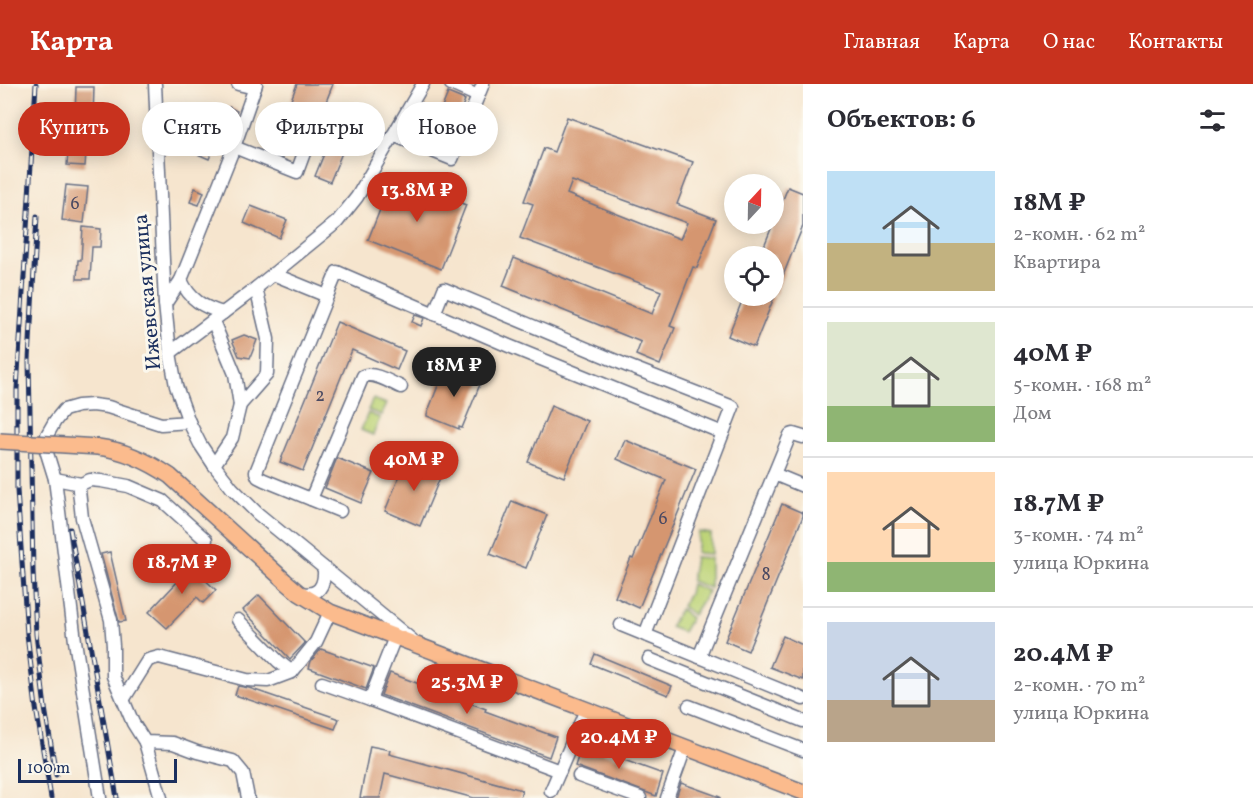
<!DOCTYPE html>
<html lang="ru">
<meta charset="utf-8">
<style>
body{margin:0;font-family:Vollkorn,serif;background:#f7f7f7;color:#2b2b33;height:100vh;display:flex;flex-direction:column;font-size:22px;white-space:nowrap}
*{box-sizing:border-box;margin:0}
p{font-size:20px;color:#7c7c81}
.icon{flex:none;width:33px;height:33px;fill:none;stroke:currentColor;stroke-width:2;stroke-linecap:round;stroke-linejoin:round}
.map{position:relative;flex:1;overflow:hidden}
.sheet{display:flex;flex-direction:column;background:#fff;width:450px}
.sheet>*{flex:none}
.top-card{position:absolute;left:18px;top:18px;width:570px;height:54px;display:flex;gap:12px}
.needle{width:39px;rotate:22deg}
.fabs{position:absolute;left:724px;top:90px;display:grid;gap:12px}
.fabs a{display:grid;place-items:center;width:60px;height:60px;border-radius:50%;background:#fff;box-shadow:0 3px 15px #0003;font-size:30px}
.scale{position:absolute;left:18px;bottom:15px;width:159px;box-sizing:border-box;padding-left:6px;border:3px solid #1b2f5e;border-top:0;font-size:16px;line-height:21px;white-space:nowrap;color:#1b2f5e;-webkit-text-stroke:4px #fbf7ec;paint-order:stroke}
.price{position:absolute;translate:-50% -51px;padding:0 14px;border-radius:21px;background:#c8321e;color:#fff;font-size:20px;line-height:39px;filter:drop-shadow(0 2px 3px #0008)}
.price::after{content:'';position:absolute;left:50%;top:36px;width:18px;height:14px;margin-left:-9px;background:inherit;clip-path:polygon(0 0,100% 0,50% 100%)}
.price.selected{background:#222;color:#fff}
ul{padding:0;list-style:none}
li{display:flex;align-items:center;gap:18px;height:150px;padding:0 24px}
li+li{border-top:2px solid #e1e1e2}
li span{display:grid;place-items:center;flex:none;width:168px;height:120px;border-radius:0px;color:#555}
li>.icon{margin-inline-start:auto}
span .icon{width:72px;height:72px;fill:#fffc;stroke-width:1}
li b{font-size:26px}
h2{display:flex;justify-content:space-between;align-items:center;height:72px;padding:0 24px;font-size:26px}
.chip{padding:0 21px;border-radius:27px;background:#fff;box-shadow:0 3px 15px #0003;font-size:21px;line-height:54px}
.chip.selected{background:#c8321e;color:#fff}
header{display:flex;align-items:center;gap:36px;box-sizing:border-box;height:84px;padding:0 30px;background:#c8321e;color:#fff}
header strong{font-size:28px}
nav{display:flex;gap:33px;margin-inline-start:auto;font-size:21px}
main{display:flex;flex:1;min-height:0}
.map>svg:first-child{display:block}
</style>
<header>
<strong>Карта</strong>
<nav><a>Главная</a><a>Карта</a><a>О нас</a><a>Контакты</a></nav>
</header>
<main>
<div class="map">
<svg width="803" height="714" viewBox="0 0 803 714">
<rect width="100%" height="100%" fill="#fbf7ec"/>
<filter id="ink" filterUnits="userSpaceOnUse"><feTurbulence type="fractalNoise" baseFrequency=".0167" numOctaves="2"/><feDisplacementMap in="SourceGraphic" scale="12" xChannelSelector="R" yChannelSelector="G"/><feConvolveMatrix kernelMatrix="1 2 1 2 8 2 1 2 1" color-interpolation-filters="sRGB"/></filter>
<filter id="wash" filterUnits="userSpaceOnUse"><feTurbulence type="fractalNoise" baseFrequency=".008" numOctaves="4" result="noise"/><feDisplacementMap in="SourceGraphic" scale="24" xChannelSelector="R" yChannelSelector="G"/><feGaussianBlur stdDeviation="1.35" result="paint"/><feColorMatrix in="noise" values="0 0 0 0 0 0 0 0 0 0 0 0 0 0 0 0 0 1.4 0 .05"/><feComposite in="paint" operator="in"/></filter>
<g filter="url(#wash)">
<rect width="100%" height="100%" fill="#f6e5ce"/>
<g fill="#bed478" stroke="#6c826b" stroke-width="1.5">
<path d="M373,315L386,320L381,331L368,326Z"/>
<path d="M368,329L380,334L373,351L361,346Z"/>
<path d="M699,448L711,450V470L696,469Z"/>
<path d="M695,473L710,474V504L691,497Z"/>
<path d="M691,500L708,507L693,531L682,522L689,510Z"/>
<path d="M680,525L691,534L683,548L670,543Z"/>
</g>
<g id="blocks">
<g fill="#d5966f" fill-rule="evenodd">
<path d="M297,0H333L322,28L291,16Z"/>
<path d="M76,3H94L93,34H75Z"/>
<path d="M448,9L465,16L446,62L429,55Z"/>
<path d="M229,23L237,27L233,38L224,34Z"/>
<path d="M567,33L693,78L677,120L716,135L697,184L693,183L670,242L675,244L660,281L636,271L641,258L503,202L514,174L652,230L661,207L520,154L533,120L524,117L544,64L554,68ZM572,97L687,139L680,155L567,110Z"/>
<path d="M333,48L348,54L330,98L315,92Z"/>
<path d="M69,54L87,55L85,82L67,81Z"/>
<path d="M200,54L215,60L209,75L195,69Z"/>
<path d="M393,93L466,121L441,185L368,156Z"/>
<path d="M66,101L88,103L84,139L62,136Z"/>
<path d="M788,103L803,109V142L754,263L728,252L744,212H774V172H760Z"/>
<path d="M195,104L204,108L199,121L190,118Z"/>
<path d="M251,122L287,136L279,154L244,139Z"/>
<path d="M83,143L101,145L100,163H92L90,195H77L78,176H81Z"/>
<path d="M415,231L424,234L421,242L412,238Z"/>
<path d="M337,238L405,267L397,286L352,266L303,387L280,378Z"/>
<path d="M244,251L257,256L250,274L239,272L232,256Z"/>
<path d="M445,284L454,288L455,286L473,293L472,295L481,298L462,344L459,343V345L427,332V330Z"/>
<path d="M551,322L587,337L564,393L528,378Z"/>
<path d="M625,356L696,385L639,524L615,513L631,474L633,475L666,396L617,375Z"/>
<path d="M337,374L374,389L361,419L325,404Z"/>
<path d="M407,374L442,389L420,442L385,427Z"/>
<path d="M512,417L547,431L526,484L490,470Z"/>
<path d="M782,420L803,429V432L748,567L725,557Z"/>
<path d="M110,468L126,537L119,538L101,470Z"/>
<path d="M185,477L216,506L203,519L197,513L167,544L149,528L180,495L174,490Z"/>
<path d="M259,511L305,559L290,575L243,526Z"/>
<path d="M783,552L803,561V596L770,583Z"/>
<path d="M321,565L374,584L366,605L309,584L311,577Z"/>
<path d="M595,570L672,602L668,611L591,580Z"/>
<path d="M390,589L486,625L485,627L556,653L549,673L381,611Z"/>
<path d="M238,602L249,604L339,635L335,645L235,611Z"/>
<path d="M582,661L663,690L656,712L575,682Z"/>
<path d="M370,662L390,666L389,670L522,706L520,714H474L385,690L380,714H360Z"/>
<path d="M681,699L720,713V714H676Z"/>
</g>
</g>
</g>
<g filter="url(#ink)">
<use href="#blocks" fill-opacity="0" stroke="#686f85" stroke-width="1.5"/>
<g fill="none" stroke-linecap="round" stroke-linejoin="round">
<defs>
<g id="minor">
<path d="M155,0L165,220L170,269L176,302L189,338L200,360L214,381L232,404L257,429L412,556"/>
<path d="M238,0L255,4"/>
<path d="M451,0L478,12"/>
<path d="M393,51L452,75L483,0"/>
<path d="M234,63L297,88L314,42"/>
<path d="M273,190L327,212L256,388L258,393L264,396L340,427"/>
<path d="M181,196C190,216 203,223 223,229"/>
<path d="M327,212L337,188L509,262L723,349"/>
<path d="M165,220L181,196L234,63L256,0"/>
<path d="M434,230L444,205L628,282L733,323L645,551"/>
<path d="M213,237L235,290L240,321"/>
<path d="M170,269L256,204L337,138L357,113L423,0"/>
<path d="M214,381L232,354L240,321L267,290L268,255L256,204"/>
<path d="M774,390L790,351L793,350L803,353"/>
<path d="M55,395L81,400L90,396L101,397L128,402L163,417L206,456"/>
<path d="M81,400L79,406L82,434L111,536L113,562V592L133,639L145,658L173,659L197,668L233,677L243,689L248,714"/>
<path d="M311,415L363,292C374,288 390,298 401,303"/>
<path d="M299,509C319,513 325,502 324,484"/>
<path d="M238,536L278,577L292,588L316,558L330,528"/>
<path d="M621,541L803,615"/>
<path d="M395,553L370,616L560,687"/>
<path d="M699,573L774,390L803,402"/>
<path d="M649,575L803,637"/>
<path d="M322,599L370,616"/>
<path d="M123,616L148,576L159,573L247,596L268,597L292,588"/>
<path d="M689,622L803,666"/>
<path d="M145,658L161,714"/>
<path d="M579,692L640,714"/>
<path d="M551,707L586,626"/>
<path d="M100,714L75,557L55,395L46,366L47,351L55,337L64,326L78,322L93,321L108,323L161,340L189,338"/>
<path d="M667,714L685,664"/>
</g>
<path id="major" d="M98,363C123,366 149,378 170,392L285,497L299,509L330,528L803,708"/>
</defs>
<use href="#minor" stroke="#686f85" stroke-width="15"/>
<use href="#major" stroke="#686f85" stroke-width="18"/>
<use href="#minor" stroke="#fff" stroke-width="12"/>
<use href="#major" stroke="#fbbb8d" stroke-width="15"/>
<defs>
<g id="rail">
<path d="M36,0L17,305V406L27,550L36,624L51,714"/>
<path d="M37,132L29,276L33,487L36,550L45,624L56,691"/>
<path d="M70,445L117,714"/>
</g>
</defs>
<use href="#rail" stroke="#1b2f5e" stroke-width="5"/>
<use href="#rail" stroke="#fbf7ec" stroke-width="3" stroke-dasharray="9" stroke-linecap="butt"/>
<defs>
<path id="major-bridge" d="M0,357L98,363"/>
</defs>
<use href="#major-bridge" stroke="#686f85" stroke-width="18" stroke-linecap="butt"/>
<use href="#major-bridge" stroke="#fbbb8d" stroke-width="15"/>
</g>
</g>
<g text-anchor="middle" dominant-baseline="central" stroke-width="6" stroke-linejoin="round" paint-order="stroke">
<g font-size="18" fill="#4a4962">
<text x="75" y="120">6</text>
<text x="320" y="312">2</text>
<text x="663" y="435">6</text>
<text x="766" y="491">8</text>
</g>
<g font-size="21" fill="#1b2f5e" stroke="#fbf7ec">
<text transform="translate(148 208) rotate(-95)">Ижевская улица</text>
</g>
</g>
</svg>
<div class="fabs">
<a><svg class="needle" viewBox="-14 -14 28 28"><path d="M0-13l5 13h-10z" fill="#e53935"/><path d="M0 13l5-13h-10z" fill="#7c7c81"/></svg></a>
<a><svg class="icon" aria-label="locate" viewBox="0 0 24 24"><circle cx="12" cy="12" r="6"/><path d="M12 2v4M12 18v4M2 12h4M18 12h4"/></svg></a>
</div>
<div class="scale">100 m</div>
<b class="price" style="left:417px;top:139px">13.8M ₽</b>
<b class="price selected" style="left:454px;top:314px">18M ₽</b>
<b class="price" style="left:414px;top:408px">40M ₽</b>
<b class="price" style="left:182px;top:511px">18.7M ₽</b>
<b class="price" style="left:467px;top:631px">25.3M ₽</b>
<b class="price" style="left:619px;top:686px">20.4M ₽</b>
<div class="top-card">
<a class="chip selected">Купить</a>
<a class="chip">Снять</a>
<a class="chip">Фильтры</a>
<a class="chip">Новое</a>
</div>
</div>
<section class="sheet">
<h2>Объектов: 6<svg class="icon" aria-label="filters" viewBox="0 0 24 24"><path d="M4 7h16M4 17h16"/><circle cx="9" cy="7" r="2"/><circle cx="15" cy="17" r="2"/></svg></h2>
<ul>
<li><span style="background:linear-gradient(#bfe0f5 60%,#c2b280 0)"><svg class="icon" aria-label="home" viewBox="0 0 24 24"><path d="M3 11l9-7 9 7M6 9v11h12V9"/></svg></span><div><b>18M ₽</b><p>2-комн. · 62 m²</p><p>Квартира</p></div></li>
<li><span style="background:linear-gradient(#dfe7d0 70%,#8fb573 0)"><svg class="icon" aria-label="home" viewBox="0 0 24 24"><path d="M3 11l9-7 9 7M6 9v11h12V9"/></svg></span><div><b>40M ₽</b><p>5-комн. · 168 m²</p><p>Дом</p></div></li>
<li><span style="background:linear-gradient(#ffd9b3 75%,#8fb573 0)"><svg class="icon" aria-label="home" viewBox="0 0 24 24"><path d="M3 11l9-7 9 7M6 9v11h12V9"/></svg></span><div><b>18.7M ₽</b><p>3-комн. · 74 m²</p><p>улица Юркина</p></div></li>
<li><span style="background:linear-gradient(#c9d6e8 65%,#b9a48a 0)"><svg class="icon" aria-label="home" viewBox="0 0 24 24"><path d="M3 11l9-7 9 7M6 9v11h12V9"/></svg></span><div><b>20.4M ₽</b><p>2-комн. · 70 m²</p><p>улица Юркина</p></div></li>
</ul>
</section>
</main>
